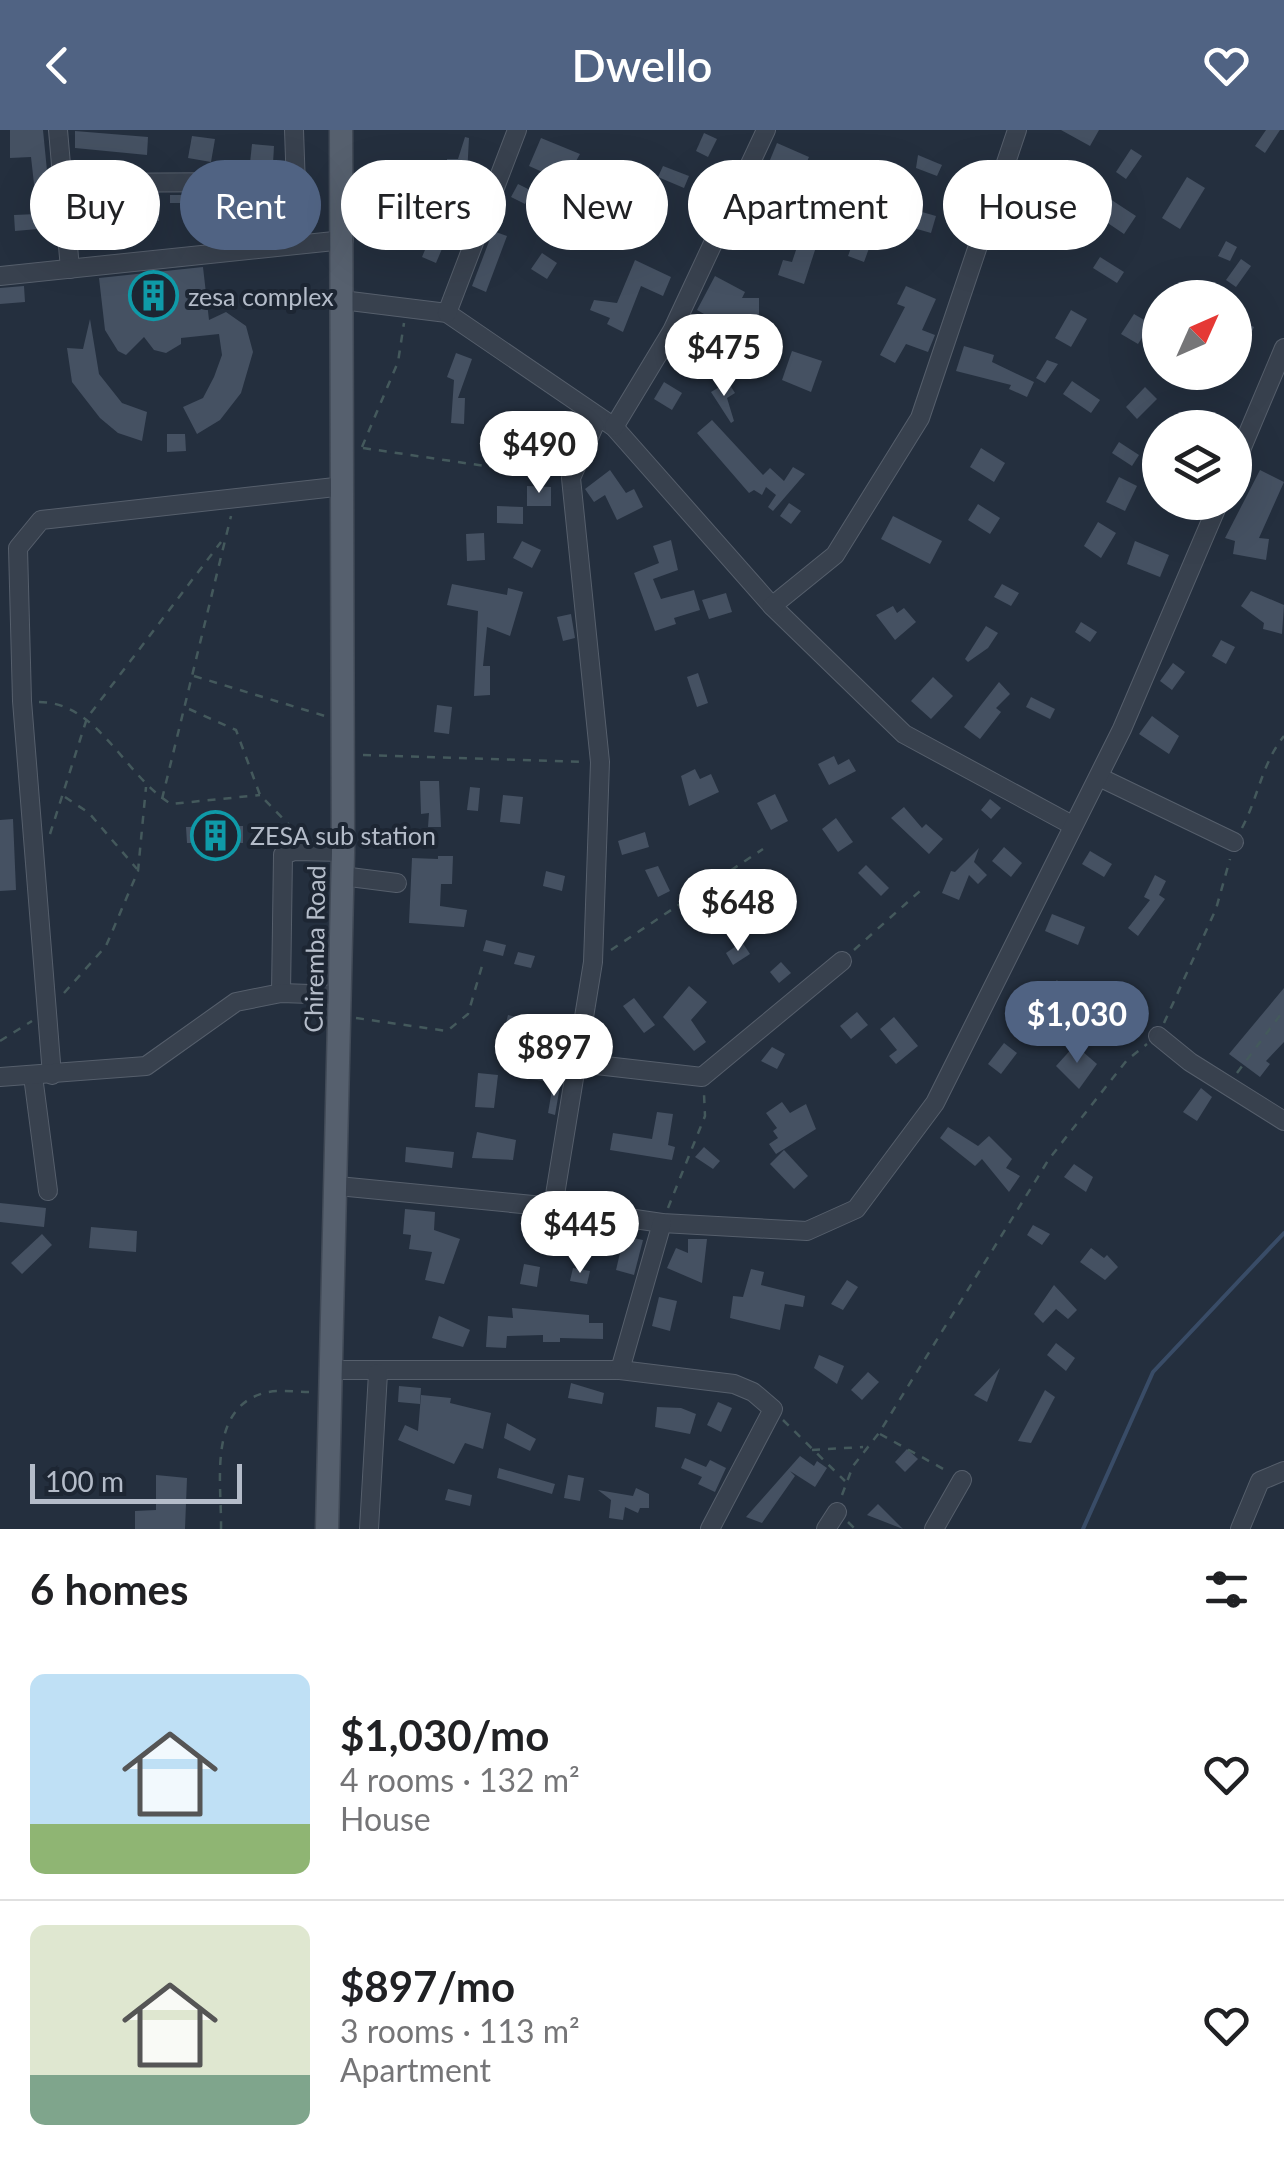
<!DOCTYPE html>
<meta charset="utf-8">
<style>
body{margin:0;font-family:Lato,sans-serif;background:#f2f2f2;color:#202124;height:100vh;display:flex;flex-direction:column;font-size:38px;white-space:nowrap}
*{box-sizing:border-box;margin:0}
p{font-size:32px;color:#757577}
.icon{flex:none;width:55px;height:55px;fill:none;stroke:currentColor;stroke-width:2;stroke-linecap:round;stroke-linejoin:round}
.map{position:relative;height:1399px;overflow:hidden}
.drawer{display:flex;flex-direction:column;background:#fff;flex:1}
.drawer>*{flex:none}
.hud{position:absolute;left:30px;top:30px;width:1225px;height:90px;display:flex;gap:20px}
.needle{width:65px;rotate:45deg}
.fabs{position:absolute;left:1142px;top:150px;display:grid;gap:20px}
.fabs a{display:grid;place-items:center;width:110px;height:110px;border-radius:50%;background:#fff;box-shadow:0 10px 40px #0002;font-size:50px}
.scale{position:absolute;left:30px;bottom:25px;width:212px;box-sizing:border-box;padding-left:10px;border:5px solid #b4bcc9;border-top:0;font-size:28px;line-height:35px;white-space:nowrap;color:#b4bcc9;-webkit-text-stroke:8px #1d2633;paint-order:stroke}
.price{position:absolute;translate:-50% -85px;padding:0 22px;border-radius:35px;background:#fff;color:#222;font-size:32px;line-height:65px;filter:drop-shadow(0 2px 5px #0008)}
.price::after{content:'';position:absolute;left:50%;top:60px;width:30px;height:22px;margin-left:-15px;background:inherit;clip-path:polygon(0 0,100% 0,50% 100%)}
.price.on{background:#506383;color:#fff}
ul{padding:0;list-style:none}
li{display:flex;align-items:center;gap:30px;height:250px;padding:0 30px}
li+li{border-top:2px solid #e0e0e0}
li span{display:grid;place-items:center;flex:none;width:280px;height:200px;border-radius:15px;color:#555}
li>.icon{margin-inline-start:auto}
span .icon{width:120px;height:120px;fill:#fffc;stroke-width:1}
li b{font-size:42px}
h2{display:flex;justify-content:space-between;align-items:center;height:120px;padding:0 30px;font-size:42px}
.tag{padding:0 35px;border-radius:45px;background:#fff;box-shadow:0 10px 40px #0002;font-size:35px;line-height:90px}
.tag.on{background:#506383;color:#fff}
header{display:flex;justify-content:space-between;align-items:center;height:130px;padding:0 30px;background:#506383;color:#fff;font-size:45px;font-weight:600}
.map>svg:first-child{display:block}
</style>
<header><svg class="icon" aria-label="back" viewBox="0 0 24 24"><path d="M15 5l-7 7 7 7"/></svg>Dwello<svg class="icon" aria-label="heart" viewBox="0 0 24 24"><path d="M12 20l-8-8c-3-5 5-10 8-4 3-6 11-1 8 4z"/></svg></header>
<div class="map">
<svg width="1284" height="1399" viewBox="0 0 1284 1399">
<rect width="100%" height="100%" fill="#242f3e"/>
<g fill="none" stroke-linecap="round" stroke-linejoin="round">
<path stroke="#394c67" stroke-width="4" d="M1083,1399L1153,1242L1284,1103"/>
</g>
<g fill="#455162">
<path d="M10,0H43L49,61L35,63L31,27L10,28Z"/>
<path d="M1061,0H1099L1090,16Z"/>
<path d="M1266,0H1280L1265,23L1255,16Z"/>
<path d="M75,1L148,7L147,25L75,18Z"/>
<path d="M704,3L717,9L708,27L696,21Z"/>
<path d="M192,6L215,9L211,32L188,28Z"/>
<path d="M465,7L469,8L467,45L447,44V29H458Z"/>
<path d="M541,8L580,24L556,67L541,62L547,44L529,36Z"/>
<path d="M777,13L809,27L802,43L770,30Z"/>
<path d="M252,14L274,16L273,34L250,33Z"/>
<path d="M1131,19L1142,26L1126,49L1116,42Z"/>
<path d="M918,25L942,35L937,46L916,38Z"/>
<path d="M663,36L689,46L684,58L658,47Z"/>
<path d="M1187,47L1205,58L1180,99L1162,88Z"/>
<path d="M1048,49L1072,63L1081,50L1136,86L1124,104L1078,73L1071,83L1040,64Z"/>
<path d="M518,54L532,61L525,74L511,67Z"/>
<path d="M444,59L457,64L452,78L439,73Z"/>
<path d="M88,65H106L109,108L89,111L85,86L91,85Z"/>
<path d="M170,65H236L237,73H170Z"/>
<path d="M851,67L860,72L849,92L875,102L864,132L848,126L855,107L827,90L830,84L839,88Z"/>
<rect x="134" y="77" width="25" height="14"/>
<path d="M908,78L936,86L931,103L903,95Z"/>
<path d="M37,84L38,99L15,101L14,85Z"/>
<path d="M436,94L450,100L436,133L422,127Z"/>
<path d="M493,101L507,106L486,162L472,156Z"/>
<path d="M799,111L816,117L804,154L778,145L783,130L792,132Z"/>
<path d="M1226,111L1237,117L1230,131L1218,126Z"/>
<path d="M542,123L557,133L547,149L531,139Z"/>
<path d="M1100,127L1124,142L1117,153L1093,138Z"/>
<path d="M1241,129L1251,136L1236,157L1226,150Z"/>
<path d="M635,130L671,147L663,166L641,156L623,202L607,194L610,188L590,180L594,170L617,173Z"/>
<path d="M203,137L209,190L226,182L246,196L253,222L241,263L220,290L197,304L183,277L203,268L214,247L222,225L219,204L181,208V214L166,223L154,220L144,207L126,225L118,221L105,200L99,148Z"/>
<path d="M715,146L745,162L742,168H759V212L746,232L731,222L741,205L697,180Z"/>
<path d="M24,156L25,172L0,174V158Z"/>
<path d="M906,156L936,169L922,200L935,205L928,222L906,214L895,233L880,225L905,177L897,174Z"/>
<path d="M1071,180L1087,189L1071,217L1055,208Z"/>
<path d="M1134,184L1151,194L1138,214L1121,204Z"/>
<path d="M90,189L99,244L122,273L147,282L142,311L118,303L100,288L72,252L67,218L83,219Z"/>
<path d="M1235,189L1254,197L1247,212L1235,207Z"/>
<path d="M964,216L994,225L992,232L1034,252L1027,267L1009,259L1011,255L956,241Z"/>
<path d="M792,221L822,231L811,262L782,250Z"/>
<path d="M456,223L472,229L458,268H465L464,294L451,293L454,250L447,247Z"/>
<path d="M1047,230L1058,234L1045,253L1036,248Z"/>
<path d="M1072,251L1100,270L1091,283L1063,264Z"/>
<path d="M664,252L682,263L672,280L654,269Z"/>
<path d="M728,252L735,263L727,268L734,291L731,293L711,262Z"/>
<path d="M1145,257L1157,269L1137,289L1126,277Z"/>
<path d="M520,286L531,291L519,317L486,311L487,299L512,302Z"/>
<path d="M712,290L763,345L770,338L784,351L793,337L805,344L773,381L768,377L776,365L766,357L762,365L754,360L749,363L697,303Z"/>
<path d="M167,304H185L186,321L167,322Z"/>
<path d="M1119,312L1139,325L1132,336L1112,323Z"/>
<path d="M981,318L1005,333L994,352L970,337Z"/>
<path d="M610,340L626,363L634,359L643,377L617,390L605,365L594,372L585,359Z"/>
<path d="M1260,340L1284,352L1259,408L1269,409L1266,430L1233,424L1235,411L1225,408Z"/>
<path d="M1119,347L1137,356L1125,381L1106,372Z"/>
<path d="M527,356L551,357V376H527Z"/>
<path d="M789,373L801,381L791,394L780,386Z"/>
<path d="M978,374L1000,388L990,404L968,390Z"/>
<path d="M497,376L523,377V394L497,393Z"/>
<path d="M893,386L942,411L930,434L881,409Z"/>
<path d="M1098,392L1116,403L1101,428L1084,416Z"/>
<path d="M484,403L485,430L467,431L466,404Z"/>
<path d="M671,410L678,440L653,449L661,469L694,460L700,480L674,488L676,494L655,501L634,443L659,433L653,416Z"/>
<path d="M522,411L541,420L532,438L513,428Z"/>
<path d="M1135,411L1169,425L1160,447L1127,434Z"/>
<path d="M452,454L507,465L508,458L523,462L510,506L487,497L483,536H490V565L474,566L478,481L447,475Z"/>
<path d="M1002,454L1019,463L1011,476L994,467Z"/>
<path d="M1251,461L1284,475L1282,504L1263,499L1264,493L1241,476Z"/>
<path d="M726,463L732,482L709,489L702,470Z"/>
<path d="M893,476L897,483L904,478L916,492L895,510L876,485Z"/>
<path d="M571,484L575,508L563,511L557,487Z"/>
<path d="M1081,492L1097,502L1090,512L1075,502Z"/>
<path d="M986,496L998,503L988,518L968,532L965,529Z"/>
<path d="M1221,510L1235,517L1226,534L1212,526Z"/>
<path d="M1173,533L1185,542L1172,560L1160,551Z"/>
<path d="M698,543L708,573L697,577L687,547Z"/>
<path d="M933,547L953,566L931,589L911,571Z"/>
<path d="M999,552L1010,564L996,578L1001,582L980,609L964,597Z"/>
<path d="M1031,567L1055,579L1050,589L1026,577Z"/>
<path d="M437,575L452,577L449,604L434,602Z"/>
<path d="M1152,586L1179,606L1169,624L1139,604Z"/>
<path d="M834,626L838,635L849,629L856,641L829,655L818,634Z"/>
<path d="M695,639L700,649L711,644L719,662L689,676L681,646Z"/>
<path d="M420,651H439L441,697H428L429,683L421,684Z"/>
<path d="M470,657L480,658L478,681L467,680Z"/>
<path d="M775,664L788,691L771,700L757,673Z"/>
<path d="M503,665L523,667L520,694L500,692Z"/>
<path d="M990,669L1001,678L991,689L981,680Z"/>
<path d="M904,677L922,698L926,694L943,709L929,724L891,688Z"/>
<path d="M836,688L853,712L838,722L822,699Z"/>
<path d="M13,689L16,760L0,761V690Z"/>
<path d="M243,696V713H187L186,697Z"/>
<path d="M645,702L649,717L622,725L618,711Z"/>
<path d="M1004,717L1022,733L1011,747L992,731Z"/>
<path d="M979,718L974,732L987,745L978,754L969,745L959,770L942,763L951,741L955,742Z"/>
<path d="M1090,721L1112,734L1104,747L1082,734Z"/>
<path d="M438,726H453L452,754H441L440,776L467,780L464,797L409,793L412,728L438,729Z"/>
<path d="M866,735L889,758L881,766L858,743Z"/>
<path d="M658,736L670,761L658,767L645,740Z"/>
<path d="M546,741L565,746L562,761L543,756Z"/>
<path d="M1155,745L1166,751L1159,765L1165,769L1138,806L1128,798L1150,770L1144,767Z"/>
<path d="M756,748L767,749V759L753,768L746,758Z"/>
<path d="M707,776L719,794L703,804L692,785Z"/>
<path d="M1052,784L1085,797L1078,815L1045,801Z"/>
<path d="M486,810L506,815L503,826L483,821Z"/>
<path d="M742,812L750,824L733,835L726,823Z"/>
<path d="M518,822L535,826L531,838L514,834Z"/>
<path d="M781,832L791,843L779,853L770,842Z"/>
<path d="M1057,850L1073,868L1059,881L1042,864Z"/>
<path d="M689,856L707,872L691,890L706,912L694,921L663,887Z"/>
<path d="M1284,858V912L1266,931L1270,934L1260,947L1229,924Z"/>
<path d="M634,868L655,895L644,903L623,876Z"/>
<path d="M857,882L868,895L851,909L840,896Z"/>
<path d="M508,885L528,890L524,905L504,901Z"/>
<path d="M894,887L918,916L896,934L889,926L897,920L880,899Z"/>
<path d="M1004,913L1017,923L1001,944L988,934Z"/>
<path d="M1075,915L1097,934L1079,959L1056,936Z"/>
<path d="M772,917L785,924L777,939L761,931Z"/>
<path d="M525,936L546,938L544,951L523,948Z"/>
<path d="M478,943L498,945L494,978L475,977Z"/>
<path d="M553,954L560,956L555,985L548,983Z"/>
<path d="M1201,958L1212,967L1197,991L1183,982Z"/>
<path d="M782,972L790,983L806,974L816,999L776,1024L769,1014L778,1008L773,1001L777,998L766,983Z"/>
<path d="M657,982L673,984L668,1015L675,1017L672,1030L610,1020L613,1003L652,1009Z"/>
<path d="M948,997L978,1016L989,1006L1012,1029L1006,1038L1020,1046L1009,1062L982,1029L975,1036L940,1008Z"/>
<path d="M477,1002L516,1010L513,1030L472,1028Z"/>
<path d="M406,1017L454,1022L452,1038L405,1032Z"/>
<path d="M704,1017L720,1031L713,1039L695,1027Z"/>
<path d="M784,1020L808,1046L794,1059L770,1034Z"/>
<path d="M1074,1034L1093,1047L1086,1062L1064,1047Z"/>
<path d="M0,1073L46,1078L44,1097L0,1092Z"/>
<path d="M405,1079L435,1082L434,1100L460,1109L444,1154L425,1150L432,1122L409,1119L411,1105L403,1104Z"/>
<path d="M541,1092L558,1095L552,1123L535,1119Z"/>
<path d="M1033,1095L1050,1104L1042,1115L1027,1105Z"/>
<path d="M91,1097L137,1101L136,1122L89,1118Z"/>
<path d="M42,1104L52,1115L22,1144L11,1133Z"/>
<path d="M624,1106L643,1110L634,1145L616,1140Z"/>
<path d="M688,1109H707L702,1153L667,1138L676,1118L688,1123Z"/>
<path d="M1091,1118L1104,1128L1107,1125L1118,1137L1105,1150L1080,1132Z"/>
<path d="M524,1134L540,1137L537,1157L520,1154Z"/>
<path d="M573,1138L590,1141L587,1154L570,1151Z"/>
<path d="M751,1139L764,1142L761,1155L805,1166L803,1177L785,1174L780,1200L730,1188L733,1166L743,1167Z"/>
<path d="M847,1150L858,1157L843,1180L831,1174Z"/>
<path d="M1054,1155L1077,1180L1068,1189L1056,1179L1043,1193L1034,1184Z"/>
<path d="M659,1167L677,1171L670,1201L652,1196Z"/>
<path d="M512,1178L589,1185V1193H603V1209L560,1208V1212H543V1205L507,1206L506,1218L486,1217L488,1186L513,1188Z"/>
<path d="M439,1186L470,1200L463,1217L432,1208Z"/>
<path d="M1056,1213L1075,1228L1066,1241L1047,1225Z"/>
<path d="M819,1225L844,1236L837,1254L814,1238Z"/>
<path d="M1000,1238L987,1272L974,1265Z"/>
<path d="M868,1242L879,1252L862,1270L851,1260Z"/>
<path d="M571,1253L604,1263L602,1274L568,1268Z"/>
<path d="M399,1256L421,1258L420,1274L398,1272Z"/>
<path d="M1045,1260L1055,1267L1031,1313L1018,1311Z"/>
<path d="M421,1265L451,1268L450,1273L491,1283L483,1319L465,1313L454,1334L398,1310L405,1295L418,1301Z"/>
<path d="M718,1272L732,1278L721,1302L707,1295Z"/>
<path d="M657,1277L681,1278L696,1284L690,1304L655,1297Z"/>
<path d="M507,1293L536,1309L530,1321L504,1308Z"/>
<path d="M907,1319L918,1329L905,1342L895,1332Z"/>
<path d="M800,1326L814,1336L817,1331L827,1338L815,1357L790,1341L795,1346L762,1393L746,1387Z"/>
<path d="M685,1328L706,1337L710,1330L726,1338L715,1362L698,1354L702,1347L681,1338Z"/>
<path d="M499,1338L555,1354L552,1364L497,1348Z"/>
<path d="M156,1345L187,1348L185,1399H135V1381L156,1380Z"/>
<path d="M568,1345L584,1348L580,1371L564,1368Z"/>
<path d="M636,1358L649,1364V1378H640L638,1383L625,1377L623,1390L609,1388L611,1370L598,1360L633,1366Z"/>
<path d="M448,1359L472,1365L470,1376L445,1370Z"/>
<path d="M878,1374L903,1399L867,1385Z"/>
</g>
<g fill="none" stroke-linecap="round" stroke-linejoin="round">
<defs>
<g id="minor">
<path d="M58,0L70,139"/>
<path d="M294,0L298,114"/>
<path d="M62,53L255,52L298,47"/>
<path d="M0,146L344,110"/>
<path d="M342,170L447,183L614,297L772,476L904,604L1072,695"/>
<path d="M447,183L517,0"/>
<path d="M614,297L672,201L766,0"/>
<path d="M1235,334L1284,218"/>
<path d="M772,476L835,425L920,288L1017,0"/>
<path d="M1099,647L1234,712"/>
<path d="M342,746L397,753"/>
<path d="M281,863L283,725L294,721L343,722"/>
<path d="M1158,906L1190,932L1284,991"/>
<path d="M579,933L702,947L842,831"/>
<path d="M52,945L22,571L18,418L41,390L344,356"/>
<path d="M33,946L48,1061"/>
<path d="M0,947L146,936L236,872L281,863L340,865"/>
<path d="M338,1056L553,1077L662,1093L807,1101L856,1079L935,973L1122,599L1219,372"/>
<path d="M553,1077L593,832L600,632L571,348L598,287"/>
<path d="M333,1240H620L734,1254L753,1262L773,1279L710,1399"/>
<path d="M620,1240L662,1093"/>
<path d="M369,1399L378,1243"/>
<path d="M826,1399L837,1382"/>
<path d="M934,1399L962,1350"/>
<path d="M1240,1399L1260,1351L1284,1341"/>
</g>
<path id="major" d="M327,1399L343,722L341,0"/>
</defs>
<use href="#minor" stroke="#565f6c" stroke-width="20"/>
<use href="#major" stroke="#414a57" stroke-width="25"/>
<g stroke="#44595c" stroke-width="2.5" stroke-dasharray="8 8" stroke-linecap="butt">
<path d="M362,317L398,232L404,193"/>
<path d="M363,318L553,346"/>
<path d="M194,546L325,586"/>
<path d="M39,572C98,572 124,645 171,674L260,665"/>
<path d="M189,579L236,600L260,665L299,705"/>
<path d="M363,625L585,632"/>
<path d="M65,667L89,683L137,739"/>
<path d="M162,669L231,386"/>
<path d="M1242,698C1258,668 1262,633 1284,606"/>
<path d="M50,704L87,588L221,412"/>
<path d="M611,820L763,719"/>
<path d="M854,820L920,761"/>
<path d="M64,863L106,816L138,741L146,657"/>
<path d="M356,888L447,901L468,884L482,836"/>
<path d="M1164,893L1216,779L1230,729"/>
<path d="M0,911L32,891"/>
<path d="M1237,943L1284,880"/>
<path d="M668,1078L705,986L704,964"/>
<path d="M783,1290L845,1351"/>
<path d="M880,1304L947,1341"/>
<path d="M812,1320L863,1317"/>
<path d="M842,1365L853,1336L879,1303L1049,1029L1127,930L1147,914"/>
<path d="M848,1392L855,1399"/>
<path d="M221,1399C222,1354 207,1279 264,1263C278,1259 297,1262 311,1262"/>
</g>
<use href="#minor" stroke="#38414e" stroke-width="18"/>
<use href="#major" stroke="#56606e" stroke-width="22"/>
</g>
<defs>
<symbol id="building-ring" viewBox="-11 -11 22 22"><circle r="9.5" fill="#1d2633" stroke="#0f9aa8" stroke-width="1.5"/><path d="M-4-6H4V6H1V3H-1V6H-4ZM-2.5-4.3h1.7v1.8h-1.7ZM.8-4.3h1.7v1.8H.8ZM-2.5-1h1.7V.8h-1.7ZM.8-1h1.7V.8H.8Z" fill="#0f9aa8"/></symbol>
</defs>
<g fill-rule="evenodd">
<use href="#building-ring" x="126" y="138" width="55" height="55"/>
<use href="#building-ring" x="188" y="678" width="55" height="55"/>
</g>
<g text-anchor="middle" dominant-baseline="central" stroke-width="8" stroke-linejoin="round" paint-order="stroke">
<g font-size="25" fill="#b4bcc9" stroke="#1d2633" text-anchor="start">
<text x="188" y="166">zesa complex</text>
<text x="250" y="705">ZESA sub station</text>
</g>
<g font-size="25" fill="#b4bcc9" stroke="#1d2633">
<text transform="translate(314 819) rotate(-89)">Chiremba Road</text>
</g>
</g>
</svg>
<div class="fabs">
<a><svg class="needle" viewBox="-14 -14 28 28"><path d="M0-13l5 13h-10z" fill="#e53935"/><path d="M0 13l5-13h-10z" fill="#757577"/></svg></a>
<a><svg class="icon" aria-label="layers" viewBox="0 0 24 24"><path d="M12 4l9 5-9 5-9-5zM3 14l9 5 9-5"/></svg></a>
</div>
<div class="scale">100 m</div>
<b class="price" style="left:724px;top:269px">$475</b>
<b class="price" style="left:539px;top:366px">$490</b>
<b class="price" style="left:738px;top:824px">$648</b>
<b class="price on" style="left:1077px;top:936px">$1,030</b>
<b class="price" style="left:554px;top:969px">$897</b>
<b class="price" style="left:580px;top:1146px">$445</b>
<div class="hud">
<a class="tag">Buy</a>
<a class="tag on">Rent</a>
<a class="tag">Filters</a>
<a class="tag">New</a>
<a class="tag">Apartment</a>
<a class="tag">House</a>
</div>
</div>
<section class="drawer">
<h2>6 homes<svg class="icon" aria-label="filters" viewBox="0 0 24 24"><path d="M4 7h16M4 17h16"/><circle cx="9" cy="7" r="2"/><circle cx="15" cy="17" r="2"/></svg></h2>
<ul>
<li><span style="background:linear-gradient(#bfe0f5 75%,#8fb573 0)"><svg class="icon" aria-label="home" viewBox="0 0 24 24"><path d="M3 11l9-7 9 7M6 9v11h12V9"/></svg></span><div><b>$1,030/mo</b><p>4 rooms · 132 m²</p><p>House</p></div><svg class="icon" aria-label="heart" viewBox="0 0 24 24"><path d="M12 20l-8-8c-3-5 5-10 8-4 3-6 11-1 8 4z"/></svg></li>
<li><span style="background:linear-gradient(#dfe7d0 75%,#7fa58c 0)"><svg class="icon" aria-label="home" viewBox="0 0 24 24"><path d="M3 11l9-7 9 7M6 9v11h12V9"/></svg></span><div><b>$897/mo</b><p>3 rooms · 113 m²</p><p>Apartment</p></div><svg class="icon" aria-label="heart" viewBox="0 0 24 24"><path d="M12 20l-8-8c-3-5 5-10 8-4 3-6 11-1 8 4z"/></svg></li>
</ul>
</section>
